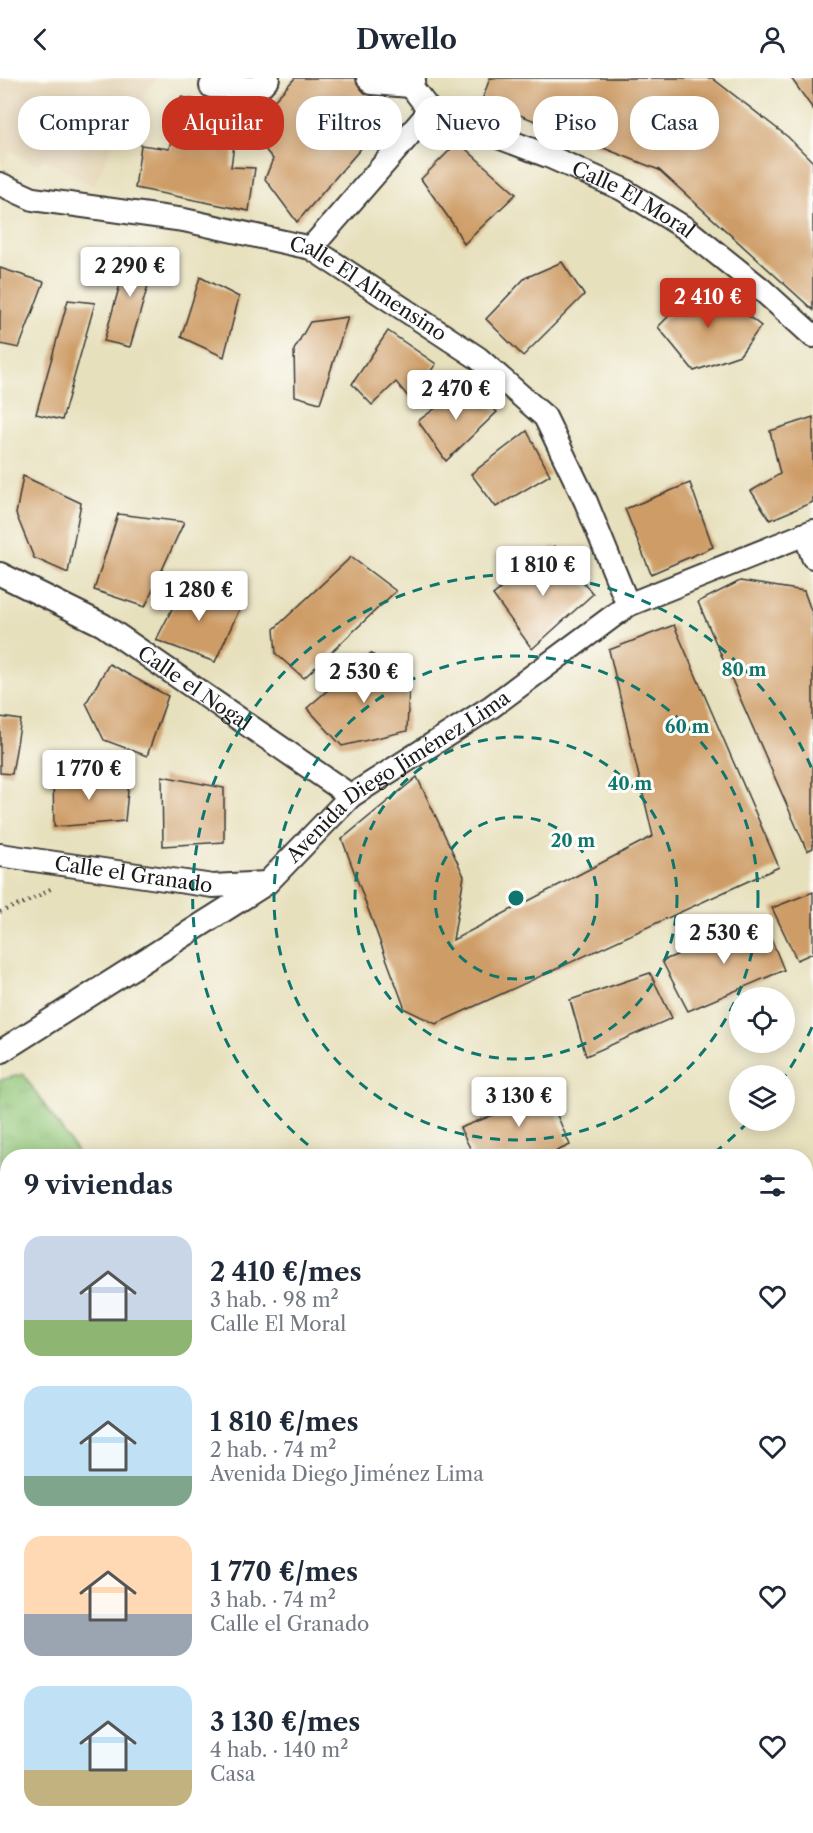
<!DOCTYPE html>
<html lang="es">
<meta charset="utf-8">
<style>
body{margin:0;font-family:"Libre Caslon Text",serif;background:#f6f6f7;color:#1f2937;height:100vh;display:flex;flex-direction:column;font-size:22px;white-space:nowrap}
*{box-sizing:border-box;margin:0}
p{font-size:20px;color:#747a83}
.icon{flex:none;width:33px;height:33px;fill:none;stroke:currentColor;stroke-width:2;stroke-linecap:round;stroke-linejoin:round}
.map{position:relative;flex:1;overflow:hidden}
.drawer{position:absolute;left:0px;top:1071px;width:813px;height:684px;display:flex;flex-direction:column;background:#fff;border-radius:24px 24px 0 0;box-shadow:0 3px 15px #0003}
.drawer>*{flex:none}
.hud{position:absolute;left:18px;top:18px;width:777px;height:54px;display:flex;gap:12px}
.fabs{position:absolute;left:729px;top:909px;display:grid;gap:12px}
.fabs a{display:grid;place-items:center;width:66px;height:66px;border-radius:50%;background:#fff;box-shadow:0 3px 15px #0003;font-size:30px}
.price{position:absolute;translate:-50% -51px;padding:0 14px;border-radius:6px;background:#fff;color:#222;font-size:20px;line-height:39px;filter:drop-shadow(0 2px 3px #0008)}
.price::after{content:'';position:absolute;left:50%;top:36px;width:18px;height:14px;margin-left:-9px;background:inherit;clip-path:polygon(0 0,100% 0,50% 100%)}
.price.current{background:#c8321e;color:#fff}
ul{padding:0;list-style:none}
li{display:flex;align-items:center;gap:18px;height:150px;padding:0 24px}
li span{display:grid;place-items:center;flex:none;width:168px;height:120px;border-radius:18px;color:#555}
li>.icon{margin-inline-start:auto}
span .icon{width:72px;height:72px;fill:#fffc;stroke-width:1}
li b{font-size:26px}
h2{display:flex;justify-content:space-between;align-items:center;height:72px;padding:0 24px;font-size:26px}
.pill{padding:0 21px;border-radius:24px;background:#fff;box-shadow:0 3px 15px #0003;font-size:21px;line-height:54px}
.pill.current{background:#c8321e;color:#fff}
header{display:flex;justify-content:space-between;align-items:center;height:78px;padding:0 24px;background:#fff;font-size:27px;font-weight:700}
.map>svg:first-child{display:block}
</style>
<header><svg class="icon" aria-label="back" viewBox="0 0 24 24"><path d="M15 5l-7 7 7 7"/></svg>Dwello<svg class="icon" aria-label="person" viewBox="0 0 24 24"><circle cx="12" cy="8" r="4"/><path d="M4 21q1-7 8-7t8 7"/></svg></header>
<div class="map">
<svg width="813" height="1755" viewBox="0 0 813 1755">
<defs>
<pattern id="grass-tufts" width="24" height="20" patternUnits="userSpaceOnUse" patternTransform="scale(1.5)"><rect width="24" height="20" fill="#8fc476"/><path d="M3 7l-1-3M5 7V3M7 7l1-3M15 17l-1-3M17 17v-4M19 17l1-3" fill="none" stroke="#7ba866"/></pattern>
</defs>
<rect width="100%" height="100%" fill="#fdfcf7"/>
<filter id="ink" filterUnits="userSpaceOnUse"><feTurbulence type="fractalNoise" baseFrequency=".0167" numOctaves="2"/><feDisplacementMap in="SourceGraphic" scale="12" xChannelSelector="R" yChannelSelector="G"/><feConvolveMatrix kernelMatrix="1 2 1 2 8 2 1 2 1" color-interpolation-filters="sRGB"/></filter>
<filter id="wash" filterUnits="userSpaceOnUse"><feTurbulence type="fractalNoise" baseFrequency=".008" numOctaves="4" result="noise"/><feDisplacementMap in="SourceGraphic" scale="24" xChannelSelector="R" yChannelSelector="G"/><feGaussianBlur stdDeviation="1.35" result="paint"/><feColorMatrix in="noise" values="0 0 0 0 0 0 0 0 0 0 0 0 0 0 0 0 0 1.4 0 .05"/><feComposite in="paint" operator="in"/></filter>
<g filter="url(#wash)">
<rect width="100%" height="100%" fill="#e7e0bd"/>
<path fill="#e5d5b7" d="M0,0H157L118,54L94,108L43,81L38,88L10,73L3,86L0,85Z"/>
<path fill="url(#grass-tufts)" stroke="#567049" stroke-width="1.5" d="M23,996L80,1078H8V1748H806V1311L813,1314V1755H0V1002Z"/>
<g id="blocks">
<g fill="#ce9c66">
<path d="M295,0H355L390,37L297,144L265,101L273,81L248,51Z"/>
<path d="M490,0H712L788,59L813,84V232L659,92L482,22Z"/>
<path d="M791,0H813V31Z"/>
<path d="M181,19L239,29L231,89L255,90L249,133L135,110L141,67L169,71Z"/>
<path d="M458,64L516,116L464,166L453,146L421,101Z"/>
<path d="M130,171L156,180L130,269L104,263Z"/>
<path d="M562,184L584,217L523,278L486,241L525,200Z"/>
<path d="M0,190L44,204L19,270L0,266Z"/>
<path d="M200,199L239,219L224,279L181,259Z"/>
<path d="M703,203L761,248L740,277L694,293L658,249Z"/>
<path d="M68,222L95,225L62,342L36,336Z"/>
<path d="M348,239L320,325L295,318L294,272L310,244Z"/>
<path d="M388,253L436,286L410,321L396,304L372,327L352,306Z"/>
<path d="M465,309L497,334L446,383L418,343Z"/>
<path d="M813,339V424L770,442L751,413L780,396L770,353Z"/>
<path d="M527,353L550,397L496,429L471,396Z"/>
<path d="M23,398L81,425L68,495L34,480L16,436Z"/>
<path d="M690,405L713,469L651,496L625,431Z"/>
<path d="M118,436L184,444L145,529L94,512Z"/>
<path d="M554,468L593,516L532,571L493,517Z"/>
<path d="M351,479L396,513L304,600L276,576L274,551Z"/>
<path d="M187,502L240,530L215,584L156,562Z"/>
<path d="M740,503L804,513L813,538V770L807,773L698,524Z"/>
<path d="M674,547L779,789L436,946L405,931L342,761L417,699L464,798L453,862L653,758L609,572Z"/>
<path d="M371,575L409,608L407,653L342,668L307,630Z"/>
<path d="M109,586L168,618L147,678L104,662L86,625Z"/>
<path d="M0,639L21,642L12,696L0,695Z"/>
<path d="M53,697L129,703L125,743L54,749Z"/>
<path d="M162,698L224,710V764L163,768Z"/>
<path d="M813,814V875L797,882L772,830Z"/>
<path d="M763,841L784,892L688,933L662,883Z"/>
<path d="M650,895L672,940L586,978L570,922Z"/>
<path d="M544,1007L570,1067L546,1078H474L460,1050L506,1032L502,1019Z"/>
<path d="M806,1191L813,1194V1216L807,1231L806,1230Z"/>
</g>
</g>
</g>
<g filter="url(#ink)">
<use href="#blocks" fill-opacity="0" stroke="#3a3934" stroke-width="1.5"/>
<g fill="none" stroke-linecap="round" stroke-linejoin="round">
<defs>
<g id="street">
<path d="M368,0L372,5L411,8"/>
<path id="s1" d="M414,0L411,8L430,33L548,78L622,111L685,150L760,210L813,258"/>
<path d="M211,8L259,10L268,0"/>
<path id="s2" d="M0,106L33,121L184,142L311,170L478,280L545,339L586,424L628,527"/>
<path d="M311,170L430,33"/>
<path d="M805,456L813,479"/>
<path id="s3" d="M0,496L103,547L351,718"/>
<path id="s4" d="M0,777L213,808L266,805"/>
<path id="s5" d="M0,974L267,805L351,718L491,629L628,527L813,453"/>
<path d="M806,1279L813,1281"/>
</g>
</defs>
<use href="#street" stroke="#3a3934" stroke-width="26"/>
<g stroke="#3a3934" stroke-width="4" stroke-dasharray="1.5 4.5" stroke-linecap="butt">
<path d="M0,834L29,823L54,809"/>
<path d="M806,1414L813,1424"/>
<path d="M0,1465L8,1463"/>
<path d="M806,1587L813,1586"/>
<path d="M806,1622L813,1618"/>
<path d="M327,1755V1748"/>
<path d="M579,1755L581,1748"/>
</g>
<use href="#street" stroke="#fff" stroke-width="22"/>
</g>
</g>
<g fill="none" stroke="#0f766e" stroke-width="3" stroke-dasharray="10 8">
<circle cx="516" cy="820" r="81"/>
<circle cx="516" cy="820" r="161"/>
<circle cx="516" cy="820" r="242"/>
<path d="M812 949A323 323 0 0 1 785 998M748 1044A323 323 0 0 1 710 1078M322 1078A323 323 0 1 1 812 691"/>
</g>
<g text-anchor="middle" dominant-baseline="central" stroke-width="6" stroke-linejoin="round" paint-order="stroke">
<g font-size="20" fill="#1c1c1c" stroke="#fdfcf7">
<text stroke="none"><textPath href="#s1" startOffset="262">Calle El Moral</textPath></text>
<text stroke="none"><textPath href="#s2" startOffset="388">Calle El Almensino</textPath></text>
<text stroke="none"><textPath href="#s3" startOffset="226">Calle el Nogal</textPath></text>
<text stroke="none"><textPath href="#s5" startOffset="486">Avenida Diego Jiménez Lima</textPath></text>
<text stroke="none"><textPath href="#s4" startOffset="135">Calle el Granado</textPath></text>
</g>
</g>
<circle cx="516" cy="820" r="9" fill="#0f766e" stroke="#fdfcf7" stroke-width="3"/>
<g font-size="18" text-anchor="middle" font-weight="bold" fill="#0f766e" stroke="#fdfcf7" stroke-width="6" stroke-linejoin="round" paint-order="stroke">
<text x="744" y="598">80 m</text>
<text x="687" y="655">60 m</text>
<text x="630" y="712">40 m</text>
<text x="573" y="769">20 m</text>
</g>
</svg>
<div class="fabs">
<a><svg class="icon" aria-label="locate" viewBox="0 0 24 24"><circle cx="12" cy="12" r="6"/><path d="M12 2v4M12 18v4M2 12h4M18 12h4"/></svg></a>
<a><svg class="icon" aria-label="layers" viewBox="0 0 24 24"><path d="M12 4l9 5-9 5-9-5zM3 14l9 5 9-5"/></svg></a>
</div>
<b class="price" style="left:130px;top:220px">2 290 €</b>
<b class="price current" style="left:708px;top:251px">2 410 €</b>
<b class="price" style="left:456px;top:343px">2 470 €</b>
<b class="price" style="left:543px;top:519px">1 810 €</b>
<b class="price" style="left:199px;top:544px">1 280 €</b>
<b class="price" style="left:364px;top:626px">2 530 €</b>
<b class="price" style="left:89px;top:723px">1 770 €</b>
<b class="price" style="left:724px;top:887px">2 530 €</b>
<b class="price" style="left:519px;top:1050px">3 130 €</b>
<div class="hud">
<a class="pill">Comprar</a>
<a class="pill current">Alquilar</a>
<a class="pill">Filtros</a>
<a class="pill">Nuevo</a>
<a class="pill">Piso</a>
<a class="pill">Casa</a>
</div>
<section class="drawer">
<h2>9 viviendas<svg class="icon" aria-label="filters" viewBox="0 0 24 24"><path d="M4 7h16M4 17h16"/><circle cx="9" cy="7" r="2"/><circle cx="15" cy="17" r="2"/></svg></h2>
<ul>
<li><span style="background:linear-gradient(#c9d6e8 70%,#8fb573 0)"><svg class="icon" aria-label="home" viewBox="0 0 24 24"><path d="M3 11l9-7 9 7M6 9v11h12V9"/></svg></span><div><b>2 410 €/mes</b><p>3 hab. · 98 m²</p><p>Calle El Moral</p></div><svg class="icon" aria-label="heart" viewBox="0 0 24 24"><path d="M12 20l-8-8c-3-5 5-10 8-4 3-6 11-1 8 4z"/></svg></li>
<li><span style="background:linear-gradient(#bfe0f5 75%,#7fa58c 0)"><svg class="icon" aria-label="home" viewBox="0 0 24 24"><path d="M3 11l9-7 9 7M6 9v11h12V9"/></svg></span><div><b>1 810 €/mes</b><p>2 hab. · 74 m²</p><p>Avenida Diego Jiménez Lima</p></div><svg class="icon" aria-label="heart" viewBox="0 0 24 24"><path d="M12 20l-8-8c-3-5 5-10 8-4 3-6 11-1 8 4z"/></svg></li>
<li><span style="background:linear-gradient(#ffd9b3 65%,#9aa5b1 0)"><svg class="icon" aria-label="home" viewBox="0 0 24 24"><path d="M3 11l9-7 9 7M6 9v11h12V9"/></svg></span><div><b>1 770 €/mes</b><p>3 hab. · 74 m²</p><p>Calle el Granado</p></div><svg class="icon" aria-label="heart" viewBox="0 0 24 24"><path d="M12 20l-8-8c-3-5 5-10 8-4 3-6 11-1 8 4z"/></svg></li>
<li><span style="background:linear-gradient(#bfe0f5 70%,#c2b280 0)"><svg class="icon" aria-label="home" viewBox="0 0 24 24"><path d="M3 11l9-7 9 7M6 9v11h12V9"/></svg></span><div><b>3 130 €/mes</b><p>4 hab. · 140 m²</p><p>Casa</p></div><svg class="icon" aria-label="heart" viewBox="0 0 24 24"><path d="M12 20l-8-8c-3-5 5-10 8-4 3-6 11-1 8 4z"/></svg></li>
</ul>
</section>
</div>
